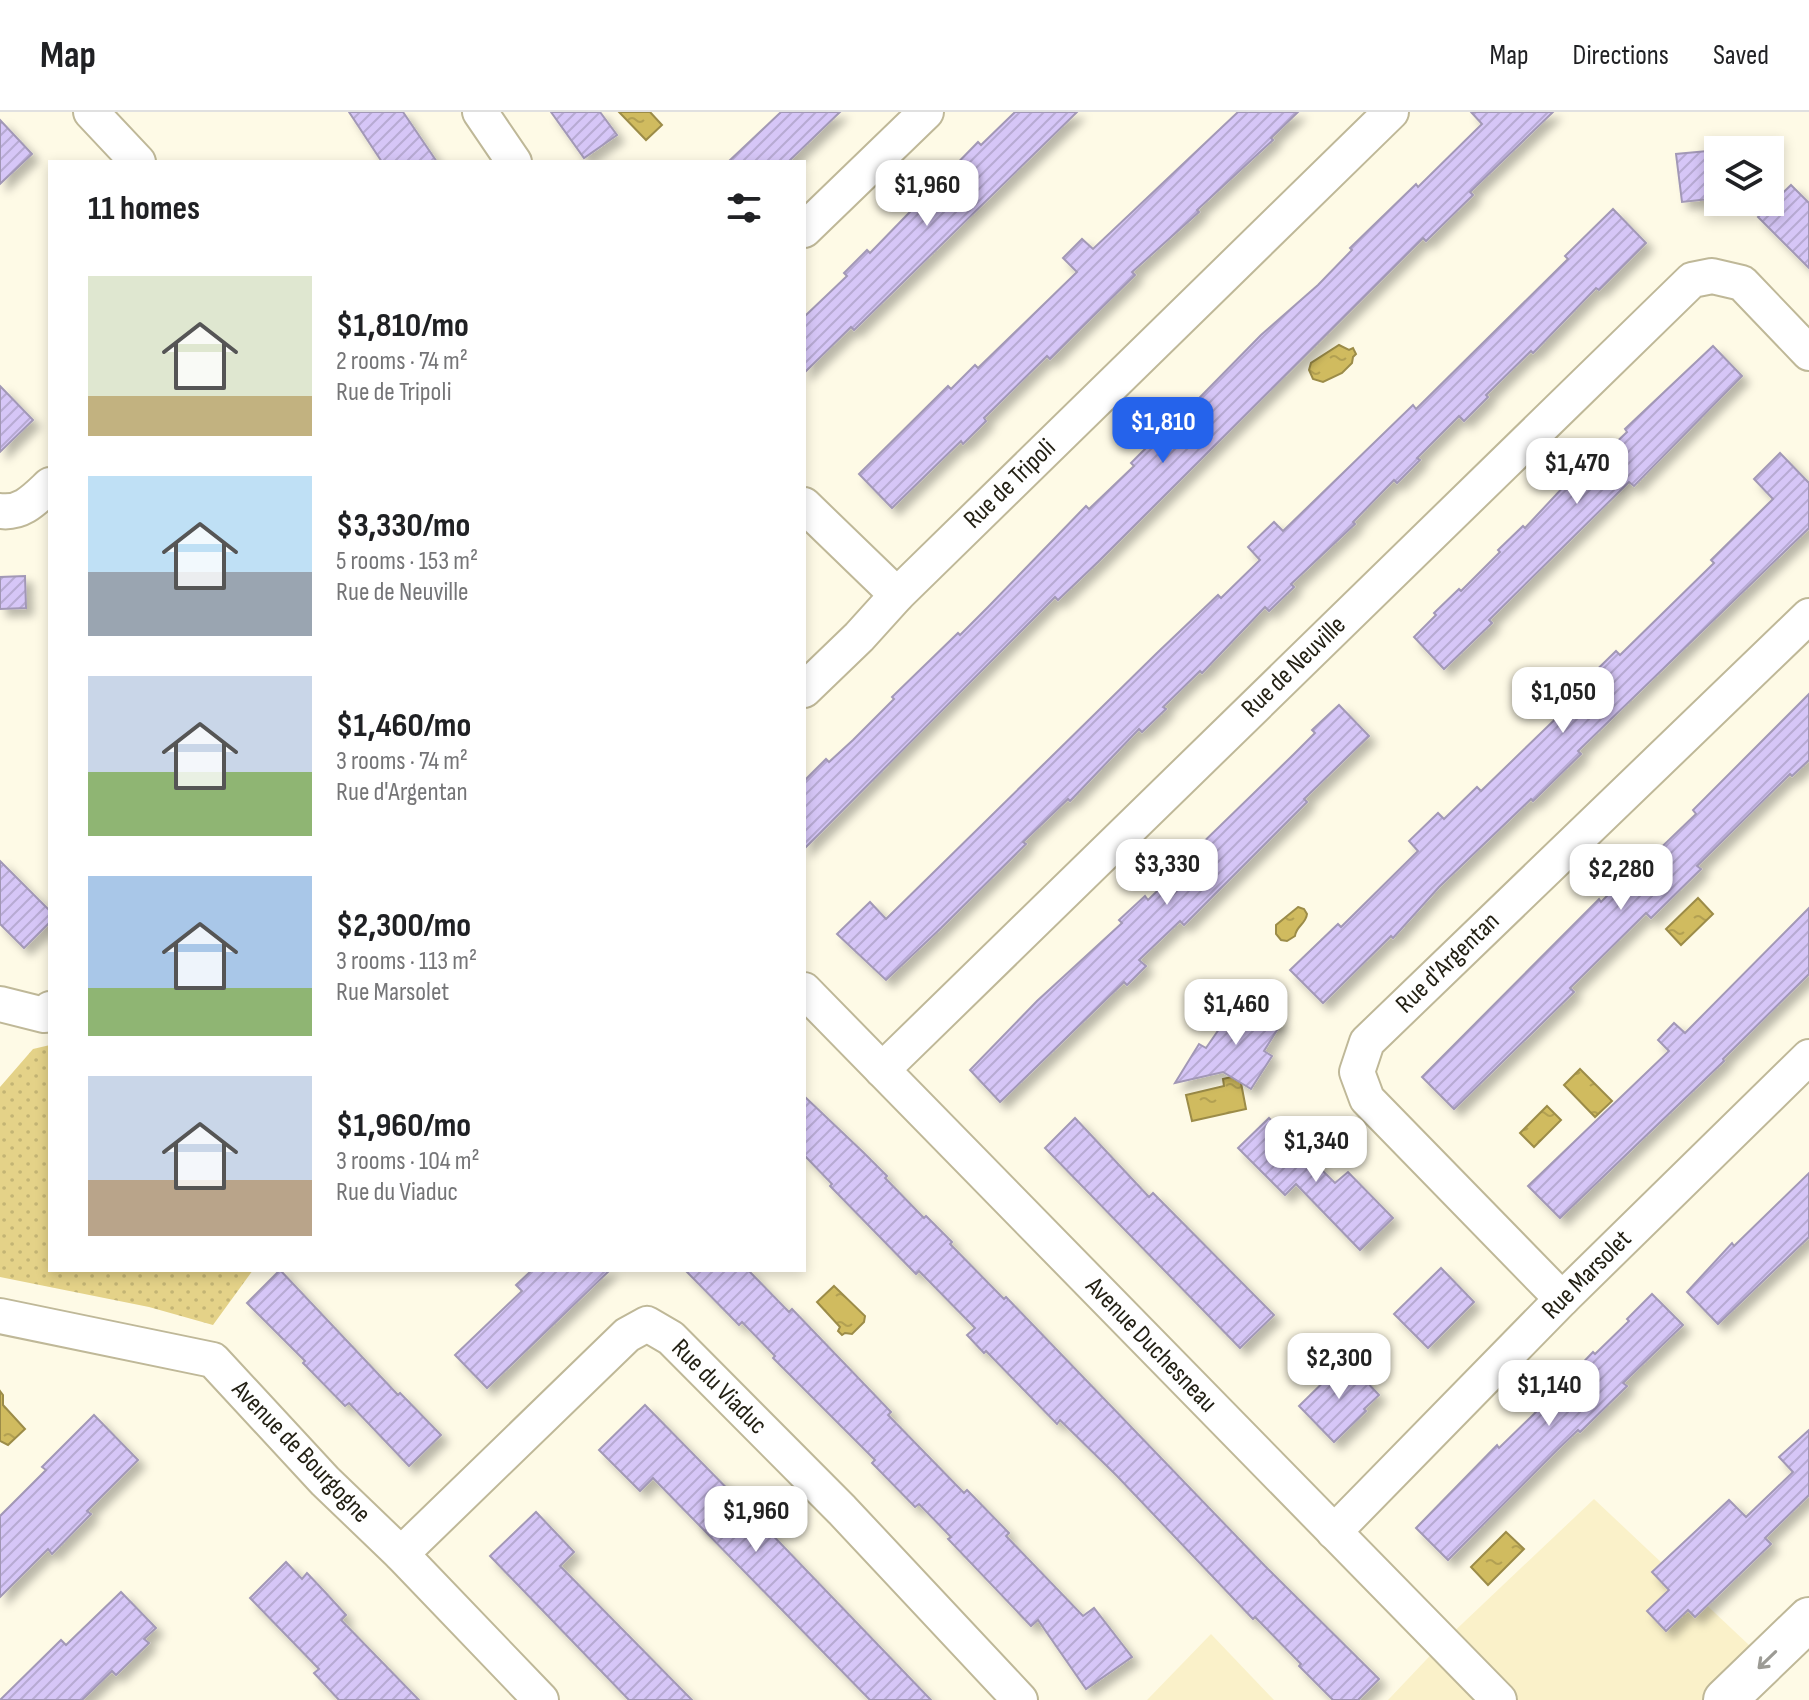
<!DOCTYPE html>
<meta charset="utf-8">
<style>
body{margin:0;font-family:"Sofia Sans Condensed",sans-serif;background:#f2f2f2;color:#202124;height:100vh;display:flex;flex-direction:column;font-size:30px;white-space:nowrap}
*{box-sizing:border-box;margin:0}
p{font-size:26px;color:#757577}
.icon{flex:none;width:44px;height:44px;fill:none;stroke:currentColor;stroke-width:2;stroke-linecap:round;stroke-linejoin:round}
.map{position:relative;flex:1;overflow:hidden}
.drawer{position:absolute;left:48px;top:48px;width:758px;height:1112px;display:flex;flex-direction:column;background:#fff;border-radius:0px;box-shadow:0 4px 12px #0003}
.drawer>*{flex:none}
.buttons{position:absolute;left:1704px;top:24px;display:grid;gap:16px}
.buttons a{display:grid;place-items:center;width:80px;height:80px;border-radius:0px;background:#fff;box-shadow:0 4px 12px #0003;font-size:40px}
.price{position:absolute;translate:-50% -68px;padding:0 18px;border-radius:16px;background:#fff;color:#222;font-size:26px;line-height:52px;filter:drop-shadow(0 2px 4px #0008)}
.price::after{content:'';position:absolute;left:50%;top:48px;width:24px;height:18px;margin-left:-12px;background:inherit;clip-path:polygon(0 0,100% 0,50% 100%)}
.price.active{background:#2563eb;color:#fff}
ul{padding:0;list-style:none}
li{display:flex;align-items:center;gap:24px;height:200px;padding:0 40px}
li span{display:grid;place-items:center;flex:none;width:224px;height:160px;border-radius:0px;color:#555}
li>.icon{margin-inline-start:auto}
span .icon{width:96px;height:96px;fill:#fffc;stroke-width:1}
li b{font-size:34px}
h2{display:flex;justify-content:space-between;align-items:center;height:96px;padding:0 40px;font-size:34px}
header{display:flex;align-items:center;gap:48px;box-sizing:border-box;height:112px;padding:0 40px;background:#fff;border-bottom:2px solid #e0e0e0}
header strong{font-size:38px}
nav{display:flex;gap:44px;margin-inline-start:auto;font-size:28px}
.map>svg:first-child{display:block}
</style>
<header>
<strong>Map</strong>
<nav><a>Map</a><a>Directions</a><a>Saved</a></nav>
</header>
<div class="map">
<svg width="1809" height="1588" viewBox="0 0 1809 1588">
<defs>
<pattern id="park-dots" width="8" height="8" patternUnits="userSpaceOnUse" patternTransform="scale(2)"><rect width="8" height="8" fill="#e4d288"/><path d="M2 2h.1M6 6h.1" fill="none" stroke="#c3b474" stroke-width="1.8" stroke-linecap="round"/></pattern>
<pattern id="water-ripples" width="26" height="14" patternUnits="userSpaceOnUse" patternTransform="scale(2)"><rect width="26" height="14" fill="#d0bb5f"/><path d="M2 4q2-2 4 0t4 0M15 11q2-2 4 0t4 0" fill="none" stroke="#b2a052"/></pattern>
<pattern id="building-hatch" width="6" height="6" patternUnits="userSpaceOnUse" patternTransform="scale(2)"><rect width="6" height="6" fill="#d6c6f7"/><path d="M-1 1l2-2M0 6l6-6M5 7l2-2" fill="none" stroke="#b7aad3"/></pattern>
<filter id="shadow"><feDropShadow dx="7" dy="7" stdDeviation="4" flood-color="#0004"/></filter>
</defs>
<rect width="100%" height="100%" fill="#fefae6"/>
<g fill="#faf1c9">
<path d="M1594,1387L1766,1549L1725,1588H1388L1444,1529Z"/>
<path d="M1211,1522L1274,1588H1147Z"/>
</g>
<path fill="url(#park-dots)" d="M50,933V1158H253L213,1213L149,1195L0,1165V975L33,937Z"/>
<g fill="url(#water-ripples)" stroke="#9c8c48" stroke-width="2">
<path d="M619,0H650L662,13L646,28Z"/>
<path d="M1339,233L1349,238L1353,236L1356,242L1353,245L1352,251L1342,261L1323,270L1313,267L1309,258L1311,251Z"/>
<path d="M1698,786L1713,802L1681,833L1666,817Z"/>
<path d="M1298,795L1304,797L1307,802C1306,812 1296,814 1295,824L1287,829L1281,828L1276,822V813Z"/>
<path d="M1580,957L1612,989L1595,1005L1564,973Z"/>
<path d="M1231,965L1241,971L1246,997L1192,1009L1186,983L1224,974L1223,967Z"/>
<path d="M1547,994L1561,1008L1534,1035L1520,1021Z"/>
<path d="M834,1174L865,1204L864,1210L852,1222L845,1221L842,1223L838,1219L840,1215L817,1190Z"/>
<path d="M0,1279L3,1283V1293L25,1317L8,1333L0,1329Z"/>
<path d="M1506,1420L1524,1437L1488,1473L1471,1455Z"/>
</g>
<g fill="url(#building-hatch)" stroke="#a298b6" stroke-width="2" filter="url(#shadow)">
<path d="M349,0H403L437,50H382Z"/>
<path d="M551,0H600L617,23L584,46Z"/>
<path d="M781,0H840L788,50H728Z"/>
<path d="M1015,0H1077L854,218L851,215L804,261V205L847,164L844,161L867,138L870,141L978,30L981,33Z"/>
<path d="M1238,0H1298L1271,26L1273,28L1197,98L1199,100L1132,160L1135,163L1077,220L1050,247L1047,244L984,306L986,309L963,332L961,329L892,396L859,362L948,274L951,277L975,253L978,256L1077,160L1063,146L1082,127L1093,137Z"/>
<path d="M1471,0H1553L1470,80L1473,83L1426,129L1423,126L1098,450L1058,488L1055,485L804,737V669L826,647L829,650L853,628L894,587L892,585L958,521L960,523L988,495L1086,394L1089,397L1134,354L1131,351L1154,328L1156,330L1261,223L1318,173L1352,138L1350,136L1416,72L1418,75L1482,12Z"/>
<path d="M0,8L32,42L0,72Z"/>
<path d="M1718,38V86L1682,90L1676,42Z"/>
<path d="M1791,73L1809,91V156L1758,105Z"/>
<path d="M1613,97L1646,131L1599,178L1596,176L1533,241L1531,239L1486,283L1488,285L1464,309L1459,304L1417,346L1420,348L1397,371L1394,368L1353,410L1355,412L1291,472L1294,475L1269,499L1265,495L1202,561L1200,559L1163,595L1166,597L1142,620L1139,617L1070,689L1068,687L1023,730L1026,732L941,816L886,868L837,822L870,790L886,807L1158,540L1218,483L1221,486L1260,448L1248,435L1274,410L1283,419L1413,293L1416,297L1568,147L1565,144Z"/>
<path d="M1713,234L1742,264L1634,374L1629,370L1489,508L1492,511L1444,557L1414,525L1436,503L1434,501L1459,477L1461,479L1500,440L1498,438L1523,414L1525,416L1581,356L1585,360L1627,320L1625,317Z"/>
<path d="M0,274L33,308L0,340Z"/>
<path d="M1780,341L1809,371V416L1578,639L1581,642L1533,689L1531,687L1439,775L1393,826L1391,824L1323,891L1290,858L1338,812L1341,815L1418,739L1409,729L1438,701L1444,707L1477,675L1481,679L1573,590L1569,585L1616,539L1620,543L1714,451L1711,448L1773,387L1754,367Z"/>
<path d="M25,464L26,496L0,497V465Z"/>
<path d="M1809,582V648L1792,664L1790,662L1697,754L1701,757L1651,806L1646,801L1570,876L1574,880L1454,997L1422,965L1599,787L1601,790L1642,749L1645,751L1696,702L1693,698Z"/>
<path d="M1339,593L1369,624L1304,687L1307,690L1184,813L1180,809L1139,848L1146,854L1127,873L1124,870L1000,990L970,958L1037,889L1122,811L1119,808L1145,784L1148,788L1190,747L1188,745L1293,643L1315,621L1312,618Z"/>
<path d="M0,749L50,799V810L24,836L0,812Z"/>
<path d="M1809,796V862L1723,947L1724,949L1560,1106L1528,1074L1669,939L1658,928L1674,911L1685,921Z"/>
<path d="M1242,884L1282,910L1264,939L1272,944L1251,977L1223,960L1175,971L1199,932L1206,936Z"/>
<path d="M804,984L864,1041L887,1064L885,1066L924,1106L926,1104L952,1130L950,1132L1004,1187L1006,1185L1265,1454L1379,1567L1358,1588H1333L1299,1554L1301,1552L1255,1505L1253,1507L1117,1364L1060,1308L1057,1312L986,1239L984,1241L967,1223L975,1216L919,1159L916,1162L830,1074L832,1072L804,1043Z"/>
<path d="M1075,1006L1149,1085L1153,1081L1274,1203L1240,1236L1045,1036Z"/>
<path d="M1269,1006L1335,1071L1348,1060L1393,1106L1360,1138L1296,1072L1285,1083L1238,1036Z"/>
<path d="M1809,1061V1125L1718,1212L1687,1180L1732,1131L1734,1134Z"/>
<path d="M1441,1156L1474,1190L1428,1236L1394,1202Z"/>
<path d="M280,1158L398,1283L400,1281L441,1323L409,1354L349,1291L345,1294L303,1251L305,1249L247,1191Z"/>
<path d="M532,1158H610L487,1276L455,1243L522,1179L516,1173Z"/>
<path d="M685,1158H748L789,1200L792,1197L891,1300L888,1303L964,1381L967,1378L1009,1421L1006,1424L1083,1504L1094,1496L1132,1545L1086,1577L1038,1508L1031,1514L948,1427L951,1425L919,1392L915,1395L872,1351L875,1348L773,1246L775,1244L742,1210L739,1213Z"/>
<path d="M1652,1182L1683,1213L1623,1271L1627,1274L1580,1320L1578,1318L1557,1338L1448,1448L1416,1416L1497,1333L1499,1336L1534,1302L1593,1240L1595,1242L1629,1209L1627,1207Z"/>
<path d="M1346,1248L1379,1283L1364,1297L1366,1299L1334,1330L1299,1294Z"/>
<path d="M645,1293L759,1409L931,1588H870L653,1366L640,1379L599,1338Z"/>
<path d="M94,1303L138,1348L87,1399L91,1402L52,1442L48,1437L0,1485V1404L46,1358L42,1355Z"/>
<path d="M1809,1318V1383L1765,1426L1771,1432L1695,1505L1688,1498L1666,1519L1647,1499L1669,1478L1652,1460L1729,1388L1746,1405L1793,1360L1779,1345Z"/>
<path d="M536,1400L574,1440L560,1454L692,1588H629L490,1444Z"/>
<path d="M286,1450L302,1467L307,1461L324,1479L346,1503L341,1508L419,1588H339L314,1561L319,1557L250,1486Z"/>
<path d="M121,1480L156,1516L144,1527L149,1531L116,1563L112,1559L82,1588H0L61,1528L66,1533Z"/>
</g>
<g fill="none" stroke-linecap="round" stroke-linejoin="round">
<defs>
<g id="minor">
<path d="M91,0L138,50"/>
<path d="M480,0L514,50"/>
<path d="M804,118L926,0"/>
<path d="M804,393L897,483"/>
<path d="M0,399C22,402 35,387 50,373"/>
<path d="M804,578L859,525L897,483L1391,0"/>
<path d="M804,878L1499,1588"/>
<path d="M0,892L44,903L50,897"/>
<path d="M882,958L1692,168L1712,164L1742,171L1809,241"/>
<path d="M1562,1187L1367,987L1357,960L1367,930L1809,504"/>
<path d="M0,1204L213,1248L325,1369L401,1442L541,1588"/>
<path d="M1334,1420L1562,1187L1809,945"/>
<path d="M401,1442L627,1223L647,1212L671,1226L842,1398L1020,1588"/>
</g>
<path id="major" d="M1725,1588L1809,1507"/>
</defs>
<use href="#minor" stroke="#bfb898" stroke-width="38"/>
<use href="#major" stroke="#bfb898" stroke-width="46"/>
<use href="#minor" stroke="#fff" stroke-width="34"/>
<use href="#major" stroke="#fff" stroke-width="42"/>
</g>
<defs><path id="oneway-shaft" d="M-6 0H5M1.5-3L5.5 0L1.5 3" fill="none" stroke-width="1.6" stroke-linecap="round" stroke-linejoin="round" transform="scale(2)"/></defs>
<use stroke="#9c9b95" href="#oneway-shaft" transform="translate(1767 1548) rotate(136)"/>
<g text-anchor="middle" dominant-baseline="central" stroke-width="8" stroke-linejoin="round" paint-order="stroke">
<g font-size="26" fill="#232014" stroke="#fff">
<text transform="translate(1010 372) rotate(-44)">Rue de Tripoli</text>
<text transform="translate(1294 555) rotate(-44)">Rue de Neuville</text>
<text transform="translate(1448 851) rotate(-44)">Rue d'Argentan</text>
<text transform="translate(1587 1163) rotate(-45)">Rue Marsolet</text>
<text transform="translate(1151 1233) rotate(46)">Avenue Duchesneau</text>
<text transform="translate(719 1275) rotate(45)">Rue du Viaduc</text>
<text transform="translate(301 1340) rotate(46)">Avenue de Bourgogne</text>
</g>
</g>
</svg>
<div class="buttons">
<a><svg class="icon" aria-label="layers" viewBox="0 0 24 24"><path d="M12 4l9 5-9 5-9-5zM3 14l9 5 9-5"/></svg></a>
</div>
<b class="price" style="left:927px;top:116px">$1,960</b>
<b class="price active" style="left:1163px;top:353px">$1,810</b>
<b class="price" style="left:1577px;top:394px">$1,470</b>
<b class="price" style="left:1563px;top:623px">$1,050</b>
<b class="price" style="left:1167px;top:795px">$3,330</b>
<b class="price" style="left:1621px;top:800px">$2,280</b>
<b class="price" style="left:1236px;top:935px">$1,460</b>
<b class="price" style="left:1316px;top:1072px">$1,340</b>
<b class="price" style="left:1339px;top:1289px">$2,300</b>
<b class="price" style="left:1549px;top:1316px">$1,140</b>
<b class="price" style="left:756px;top:1442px">$1,960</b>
<section class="drawer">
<h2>11 homes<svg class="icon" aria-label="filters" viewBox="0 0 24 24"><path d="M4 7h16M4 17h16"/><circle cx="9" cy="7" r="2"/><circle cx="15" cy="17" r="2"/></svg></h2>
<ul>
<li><span style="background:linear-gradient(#dfe7d0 75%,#c2b280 0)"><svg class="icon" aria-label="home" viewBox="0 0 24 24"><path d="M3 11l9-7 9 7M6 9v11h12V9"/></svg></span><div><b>$1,810/mo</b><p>2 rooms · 74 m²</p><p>Rue de Tripoli</p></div></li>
<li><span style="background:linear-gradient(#bfe0f5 60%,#9aa5b1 0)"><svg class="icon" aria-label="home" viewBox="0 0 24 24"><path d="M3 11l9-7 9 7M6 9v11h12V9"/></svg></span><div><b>$3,330/mo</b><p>5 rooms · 153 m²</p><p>Rue de Neuville</p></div></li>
<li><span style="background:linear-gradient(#c9d6e8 60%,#8fb573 0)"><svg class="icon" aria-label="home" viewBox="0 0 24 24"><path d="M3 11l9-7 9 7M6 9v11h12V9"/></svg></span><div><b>$1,460/mo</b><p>3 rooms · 74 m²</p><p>Rue d'Argentan</p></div></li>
<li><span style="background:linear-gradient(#a9c7e8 70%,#8fb573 0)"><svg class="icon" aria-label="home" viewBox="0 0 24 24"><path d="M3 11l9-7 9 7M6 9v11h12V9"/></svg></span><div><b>$2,300/mo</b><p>3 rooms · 113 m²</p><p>Rue Marsolet</p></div></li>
<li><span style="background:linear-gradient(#c9d6e8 65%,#b9a48a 0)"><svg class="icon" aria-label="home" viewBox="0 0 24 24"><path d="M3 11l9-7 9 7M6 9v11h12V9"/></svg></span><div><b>$1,960/mo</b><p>3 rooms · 104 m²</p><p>Rue du Viaduc</p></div></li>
</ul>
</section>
</div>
